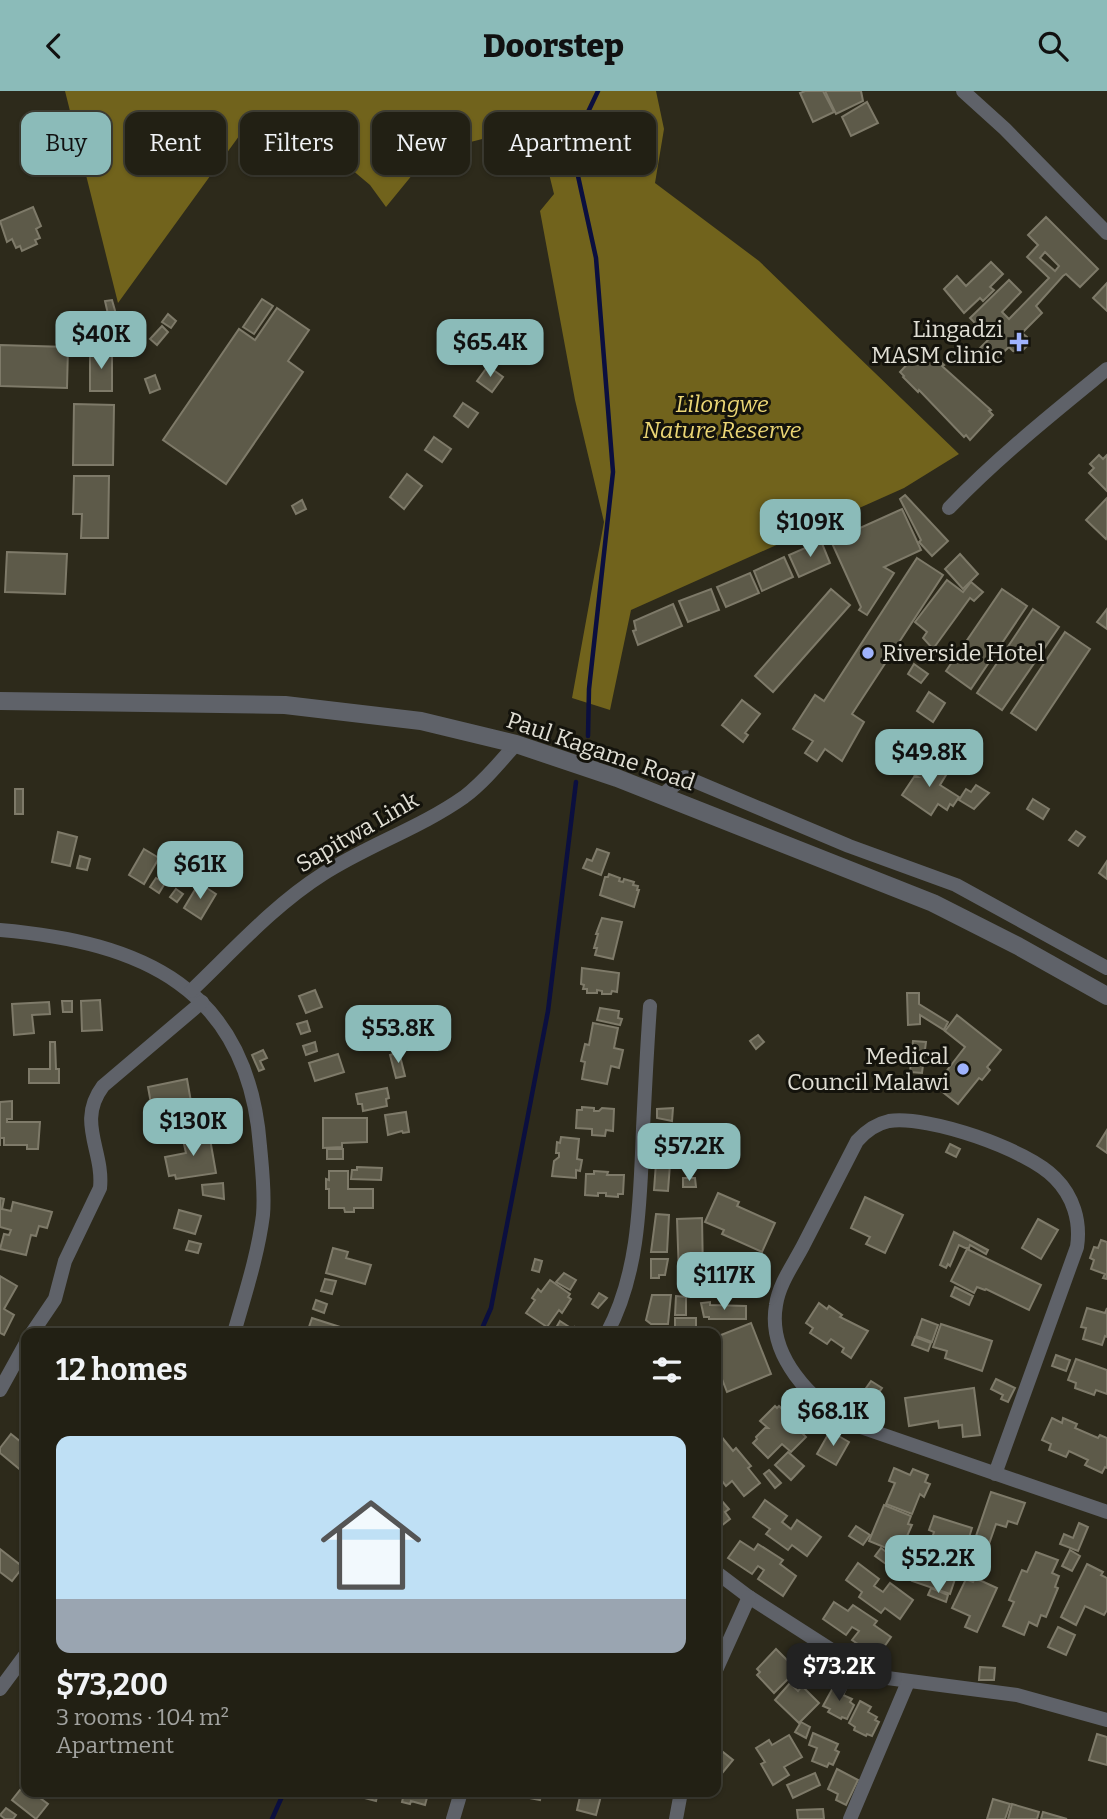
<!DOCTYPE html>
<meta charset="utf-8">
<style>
body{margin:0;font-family:Bitter,serif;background:#2a281d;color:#f1f3f6;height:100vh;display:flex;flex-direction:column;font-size:26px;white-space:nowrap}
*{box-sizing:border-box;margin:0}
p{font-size:23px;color:#a2a3a0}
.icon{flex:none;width:38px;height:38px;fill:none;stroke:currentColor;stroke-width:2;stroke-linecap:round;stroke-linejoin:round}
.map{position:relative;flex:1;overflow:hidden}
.drawer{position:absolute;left:21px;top:1237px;width:700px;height:469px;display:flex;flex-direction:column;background:#222014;border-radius:14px;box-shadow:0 2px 5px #0004,0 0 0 2px #3f3e34}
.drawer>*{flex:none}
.hud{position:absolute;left:21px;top:21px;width:700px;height:63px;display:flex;gap:14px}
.price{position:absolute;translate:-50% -60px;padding:0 16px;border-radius:14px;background:#8bbbb9;color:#111;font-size:23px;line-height:46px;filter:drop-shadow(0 2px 4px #0008)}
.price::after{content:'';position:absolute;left:50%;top:42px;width:21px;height:16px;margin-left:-10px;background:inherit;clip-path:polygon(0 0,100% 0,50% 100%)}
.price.active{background:#222;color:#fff}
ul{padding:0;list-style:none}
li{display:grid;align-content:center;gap:14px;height:371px;padding:0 35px}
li+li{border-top:2px solid #3f3e34}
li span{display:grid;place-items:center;height:217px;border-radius:14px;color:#555}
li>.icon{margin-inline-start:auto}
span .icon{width:126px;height:126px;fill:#fffc;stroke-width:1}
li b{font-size:30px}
h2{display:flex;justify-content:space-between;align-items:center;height:84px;padding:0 35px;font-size:30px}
.pill{padding:0 24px;border-radius:14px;background:#222014;box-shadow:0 2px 5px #0004,0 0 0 2px #3f3e34;font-size:24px;line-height:63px}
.pill.active{background:#8bbbb9;color:#111}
header{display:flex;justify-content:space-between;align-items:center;height:91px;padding:0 35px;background:#8bbbb9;color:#111;font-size:32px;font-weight:800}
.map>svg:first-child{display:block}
</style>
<header><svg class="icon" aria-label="back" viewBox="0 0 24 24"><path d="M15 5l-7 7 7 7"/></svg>Doorstep<svg class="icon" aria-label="search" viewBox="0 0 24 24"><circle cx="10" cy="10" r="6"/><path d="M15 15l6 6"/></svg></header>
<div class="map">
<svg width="1107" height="1728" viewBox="0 0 1107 1728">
<rect width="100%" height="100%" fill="#2d2a1b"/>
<path fill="#71631c" d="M65,0H656L664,38L655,92L759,170L959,363L904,397L631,519L610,619L572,607L604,431L575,309L540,120L554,103L537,34L431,61L386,116L370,94L338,67L298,45L242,41L118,212Z"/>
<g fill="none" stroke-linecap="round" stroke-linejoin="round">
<g stroke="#0b0f3f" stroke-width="4.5">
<path d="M588,645L589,598L613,381L596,167L578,85L588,21L598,0"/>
<path d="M480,1242L491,1217L548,920L576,691"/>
<path d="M272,1728L284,1701"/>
</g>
</g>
<g fill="#5d5a49" stroke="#7e7a69" stroke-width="2" fill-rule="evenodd">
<path d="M805,0H823L834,21L813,31L800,2Z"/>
<path d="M825,0H861L863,10L836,23Z"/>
<path d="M867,11L878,32L851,45L842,26Z"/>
<path d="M33,116L41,135L36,138L40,147L35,149L37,153L22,160L20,155L16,157L12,148L7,151L0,130Z"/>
<path d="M1046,126L1098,178L1080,196L1066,183L1063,185L1036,215L1042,222L1022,242L1027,246L1028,254L1021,261L1013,260L1009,256L994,270L980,257L995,242L988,235L983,240L970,227L1009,189L1021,201L1002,221L1009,228L1049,187L1027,166L1038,154L1028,144ZM1045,161L1059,175L1055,180L1040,167Z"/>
<path d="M991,171L1003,183L990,196L994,199L983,210L980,207L964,222L944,198L957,185L966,195Z"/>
<path d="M1107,192V220L1093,207Z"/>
<path d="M262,208L273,215L254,243L243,236Z"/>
<path d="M112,209L118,230L110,232L105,210Z"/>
<path d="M277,217L309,239L288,270L303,281L226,393L163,349L239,238L255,249Z"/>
<path d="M168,223L176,230L171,237L162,231Z"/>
<path d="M162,235L168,241L157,254L150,248Z"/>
<path d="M0,254L68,256L67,297L0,295Z"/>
<path d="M923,256L927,261L929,259L944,274L942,275L991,319L989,320L993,324L970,349L966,344L964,346L919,299L918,301L903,286L904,285L900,281Z"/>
<rect x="90" y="259" width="22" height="41"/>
<path d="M488,275L503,286L492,301L477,290Z"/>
<path d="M155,284L160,298L150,302L145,288Z"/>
<path d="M463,312L478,322L468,336L454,325Z"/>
<path d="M74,313L114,314L113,374H73Z"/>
<path d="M434,346L451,358L442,371L425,359Z"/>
<path d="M1099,364L1103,368L1107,364V400L1089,382L1094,377L1090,373Z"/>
<path d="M407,383L422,395L404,418L390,406Z"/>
<path d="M74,385H109L108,447H81L82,423H73Z"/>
<path d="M905,404L948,450L932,465L919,451L921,449L900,408Z"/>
<path d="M1107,407V446L1106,448L1086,429Z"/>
<path d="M302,409L306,418L296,423L292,415Z"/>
<path d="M902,418L921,459L884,476L894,482L867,524L859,519L861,516L831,450Z"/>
<path d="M821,450L830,472L799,486L789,464Z"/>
<path d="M7,461L67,463L65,503L5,501Z"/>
<path d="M960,463L978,483L963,498L945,478Z"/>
<path d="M784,466L793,486L762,500L754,480Z"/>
<path d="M917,467L943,484L852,623L864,631L842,670L825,658L817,670L805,662L813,650L793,638L815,604L824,610Z"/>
<path d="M750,482L759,502L726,516L717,496Z"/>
<path d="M947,489L963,501L971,491L983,501L974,510L970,507L933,558L923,547L927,541L915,531Z"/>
<path d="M711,498L719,519L688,531L679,510Z"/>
<path d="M831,498L850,514L773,601L755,585Z"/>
<path d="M1002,498L1027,515L971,598L946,580Z"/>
<path d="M673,513L682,535L638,554L633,540L636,539L634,530Z"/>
<path d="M1033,518L1059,536L1002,619L977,602Z"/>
<path d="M1107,518V538L1097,531Z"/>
<path d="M1065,541L1090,558L1036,639L1011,622Z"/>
<path d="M914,573L928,583L921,592L908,583Z"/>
<path d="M929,601L945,612L933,631L917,620Z"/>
<path d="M742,609L760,623L745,642L748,644L743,651L722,634Z"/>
<path d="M920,668L946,684L940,694L959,706L953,715L950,713L947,719L938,713L931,724L902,704L914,686H918L911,682Z"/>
<path d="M976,694L989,702L974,718L959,709L966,698L971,701Z"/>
<rect x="15" y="698" width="8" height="25"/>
<path d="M1033,708L1049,718L1043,728L1027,718Z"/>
<path d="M1076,740L1085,746L1078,755L1069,749Z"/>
<path d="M58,741L77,746L70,775L52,771Z"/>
<path d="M144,758L159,767L144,793L129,784Z"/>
<path d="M597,758L609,762L601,784L583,777L587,768L592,770Z"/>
<path d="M80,765L90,768L87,779L77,777Z"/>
<path d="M1107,770V788L1099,782Z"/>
<path d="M609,783L620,787L619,790L623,791L624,788L634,791L633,794L638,795L637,799H639L634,816L600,804L605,786H608Z"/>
<path d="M156,787L165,792L159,802L150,796Z"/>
<path d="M199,792L216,803L201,828L184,817Z"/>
<path d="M176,798L183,803L177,811L170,806Z"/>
<path d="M602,827L622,831L613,868L595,864L597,857H594L598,843H596Z"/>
<path d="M582,877L619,882L617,901L612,900L611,903H602V900L597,899V902H587V898H583L584,894L581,893Z"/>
<path d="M315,899L322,916L306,922L299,905Z"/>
<path d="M907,902H919V913L948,931L944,939L920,924V933L908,934Z"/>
<path d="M100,909L102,939L82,940L81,910Z"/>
<path d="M62,910H72V921H63Z"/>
<path d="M49,911L50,923L32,924L34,942L14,944L12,913Z"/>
<path d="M600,917L619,920L618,927L622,928L620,934L597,929Z"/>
<path d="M957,924L1001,959L987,976L990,979L982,989L979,987L958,1013L935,995L965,956L945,940Z"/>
<path d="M307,930L310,940L301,943L297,933Z"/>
<path d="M593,932L618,937L614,957L623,959L619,977L611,975L607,993L582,988L585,971L581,970L585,953L589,954Z"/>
<path d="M758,944L764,951L756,958L750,950Z"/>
<path d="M913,950L926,951L922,982L910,981Z"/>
<path d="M50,951H55L56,978H59V992H29V978H50Z"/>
<path d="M315,951L317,960L306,964L303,955Z"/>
<path d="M263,959L267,967L260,970L264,978L259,980L252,964Z"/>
<path d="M399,961L405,985L396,987L390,964Z"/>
<path d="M338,963L344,981L315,990L309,972Z"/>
<path d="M187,988L194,1028L180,1031L176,1013L152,1018L148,996Z"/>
<path d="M387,997L389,1007L386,1008L387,1015L363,1020L362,1013H358L356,1003Z"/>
<path d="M12,1010V1028H7V1031H40L38,1058H27V1054H4V1047H0V1055V1011Z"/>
<path d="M582,1016L594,1017V1020H599L602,1017L614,1018L613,1040L606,1039L605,1045L592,1044V1038L576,1037L577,1019H582Z"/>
<path d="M673,1017L672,1030L657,1027V1018Z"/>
<path d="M406,1021L409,1041L403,1042L402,1040L388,1044L385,1024Z"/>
<path d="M323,1027H367V1051L342,1052V1056L323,1057Z"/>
<path d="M1107,1039V1062L1097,1055Z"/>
<path d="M201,1040L203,1049L210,1048L216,1082L176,1088L175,1084L169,1085L165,1066L186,1062L182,1044Z"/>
<path d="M561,1046L579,1048L577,1068L582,1069L580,1080L576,1079V1087L552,1085L554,1070L559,1066V1062H556L557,1051L560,1052Z"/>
<path d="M950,1053L960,1058L956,1066L946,1061Z"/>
<rect x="327" y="1058" width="16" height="10"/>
<path d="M656,1072L670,1073L668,1100L654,1099Z"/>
<path d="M357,1076L382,1077L381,1089L351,1088L352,1079H357Z"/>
<path d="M329,1080H348V1098H373V1117H354V1121H345L344,1117H329V1098H326V1088L329,1089Z"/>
<path d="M594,1080L608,1081L607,1084H624L623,1103H618V1106L606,1105V1102H598V1105L585,1104L586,1083H594Z"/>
<path d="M683,1087H695L696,1096H683Z"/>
<path d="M223,1092L224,1108L203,1104L202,1094Z"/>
<path d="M718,1102L739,1111L737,1115L775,1132L762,1161L722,1143L724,1139L705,1131Z"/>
<path d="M865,1106L903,1124L885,1162L866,1153L870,1146L851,1137Z"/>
<path d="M0,1107L4,1108L2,1118L11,1120L13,1111L52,1121L47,1137L39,1135L36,1145L31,1144L26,1164L0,1158L4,1143L9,1144L11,1139L0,1136Z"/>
<path d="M179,1119L201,1125L195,1143L174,1137Z"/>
<path d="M656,1123L669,1124L667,1161H651Z"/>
<path d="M702,1127L703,1183L679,1184L677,1128Z"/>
<path d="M1038,1128L1058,1139L1041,1168L1022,1157Z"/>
<path d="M954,1141L988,1159L986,1163L970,1154L969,1157H965L959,1154L950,1175L948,1173L946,1177L940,1174Z"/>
<path d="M1101,1149L1107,1151V1188L1103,1187L1105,1183L1091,1178L1094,1169L1090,1167L1094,1156L1098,1157Z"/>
<path d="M189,1150L201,1153L198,1162L186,1159Z"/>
<path d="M333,1157L348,1161L346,1167L371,1174L365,1193L326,1182Z"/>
<path d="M967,1158L1041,1194L1029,1219L986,1198L985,1199L977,1196L974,1202L951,1190Z"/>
<path d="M535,1168L542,1170L539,1181L532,1179Z"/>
<path d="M651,1168H668L665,1184H659V1187H651Z"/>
<path d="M564,1182L576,1189L570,1199L556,1191Z"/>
<path d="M0,1185L17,1195L4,1218L14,1224L4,1244L0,1242Z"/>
<path d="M325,1188L336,1190L332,1203L321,1200Z"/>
<path d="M550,1189L570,1203L568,1206L571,1208L562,1222L559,1219L547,1236L526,1222L535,1209L532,1207L538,1198L541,1201Z"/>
<path d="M955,1196L973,1205L969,1214L951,1205Z"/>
<path d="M599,1202L607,1207L598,1217L592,1213Z"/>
<path d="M652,1204H671L668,1233H651L646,1229Z"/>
<path d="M676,1205L686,1206V1224H675Z"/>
<path d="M316,1209L327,1213L324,1222L313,1218Z"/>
<path d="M710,1211V1214L746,1215V1228H709V1226H704L701,1212Z"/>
<path d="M819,1212L827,1218L829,1215L842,1224L840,1226L868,1240L851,1267L842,1261L844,1257L831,1248L827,1253L810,1242L813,1237L806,1232Z"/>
<path d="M1087,1217L1105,1222L1107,1217V1246L1105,1245L1102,1254L1083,1248L1086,1237L1081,1236Z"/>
<path d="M312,1227L340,1236L338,1242H307Z"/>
<path d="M675,1227H696V1239H693L692,1242H675Z"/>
<path d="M922,1228L938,1234L932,1251L916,1245Z"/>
<path d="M560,1230L574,1239L575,1236L585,1242H553Z"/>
<path d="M751,1232L771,1283L727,1301L720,1283L716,1285V1246Z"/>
<path d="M941,1233L992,1250L982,1280L945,1267L947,1260L933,1256Z"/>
<path d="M915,1246L931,1252L928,1260L912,1254Z"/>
<path d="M1056,1264L1070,1269L1066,1280L1052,1275Z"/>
<path d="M1076,1268L1107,1279V1303L1096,1299L1094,1304L1075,1297L1076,1292L1068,1289Z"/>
<path d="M996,1288L1015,1297L1008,1311L1001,1308L1003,1304L991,1298Z"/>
<path d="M871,1290L882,1297L873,1310L875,1312L872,1316L859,1307Z"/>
<path d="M974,1297L980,1344L963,1346L962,1334L939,1337L938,1330L909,1335L905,1307Z"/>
<path d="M775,1315L777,1317L779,1315L790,1326L788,1328L791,1331L793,1329L804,1340L802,1342L806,1346L791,1361L782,1353L768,1367L753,1352L757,1348L756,1346L765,1337H768L760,1330Z"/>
<path d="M1052,1327L1062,1332L1063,1327L1077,1333L1075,1337L1098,1347L1100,1344L1107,1347V1377L1105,1376L1102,1382L1085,1374L1088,1369L1069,1360L1066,1366L1049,1359L1051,1353L1042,1349Z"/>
<path d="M830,1340L849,1351L836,1374L817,1363Z"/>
<path d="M11,1343L26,1355V1377L23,1381L0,1362V1357Z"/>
<path d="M720,1344L733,1360L736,1357L751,1375L748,1377L760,1392L744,1405L732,1390L726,1395L716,1382V1347Z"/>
<path d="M788,1361L804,1375L791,1389L775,1374Z"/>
<path d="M894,1377L910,1384L913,1378L928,1384L925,1391L930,1393L924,1406L920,1403L912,1423L886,1413L895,1392L889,1390Z"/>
<path d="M769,1379L781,1392L775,1397L764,1383Z"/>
<path d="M991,1401L1025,1412L1017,1433L1008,1430L1006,1436L996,1433L989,1453L975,1448Z"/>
<path d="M721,1409L729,1418L725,1421L730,1428L716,1439V1413Z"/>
<path d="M765,1409L787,1425L782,1431L791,1438L797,1429L821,1446L807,1465L792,1454L788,1459L766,1443L770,1438L753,1426Z"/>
<path d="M884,1414L911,1425L908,1433L912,1434L904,1452L901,1451L896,1461L869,1450Z"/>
<path d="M934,1425L972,1437L967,1453L962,1451L950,1486L955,1488L950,1503L912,1490L917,1476L922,1478L934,1441L929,1439Z"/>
<path d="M1079,1432L1088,1436L1078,1460L1060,1453L1064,1443L1073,1447Z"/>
<path d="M856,1435L870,1444L863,1454L849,1445Z"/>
<path d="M740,1450L754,1459L758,1453L783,1469L780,1473L796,1485L783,1505L758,1488L764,1479L758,1475L752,1483L728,1467Z"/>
<path d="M881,1457L903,1474L897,1481L875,1465Z"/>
<path d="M0,1458L23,1476L12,1490L0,1481Z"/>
<path d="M1070,1459L1080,1465L1072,1480L1062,1475Z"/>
<path d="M1036,1461L1058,1469L1052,1482L1059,1485L1055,1496L1058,1497L1046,1526L1041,1524L1037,1535L1029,1531L1024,1544L1003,1535L1014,1511L1009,1509L1022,1479L1027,1481Z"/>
<path d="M858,1472L879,1488L874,1495L883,1501L890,1492L913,1509L900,1528L885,1517L881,1522L859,1506L862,1501L846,1489Z"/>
<path d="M1087,1473L1103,1481L1101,1484L1107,1487V1519L1104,1524L1085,1515L1076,1534L1061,1526Z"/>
<path d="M975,1487L997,1497L977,1541L965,1536L970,1525L952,1517L966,1488L973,1491Z"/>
<path d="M931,1497L948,1504L946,1511L928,1504Z"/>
<path d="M834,1511L848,1520L853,1514L877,1530L874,1534L891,1546L877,1566L852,1549L859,1540L852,1536L846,1544L823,1528Z"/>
<path d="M1058,1536L1075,1544L1066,1564L1048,1556Z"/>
<path d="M776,1558L797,1579L774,1602L757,1584L760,1581L757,1578Z"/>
<path d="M799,1559L806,1565L798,1573L791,1567Z"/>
<path d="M980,1576L995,1577L994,1589H979Z"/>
<path d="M790,1592L798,1600L802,1595L819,1612L799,1632L775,1609Z"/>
<path d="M835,1593L846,1598L843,1604L852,1608L850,1611L854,1614L847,1628L842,1626L841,1628L828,1621L830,1618L823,1615Z"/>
<path d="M860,1610L871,1616L868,1621L877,1626L875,1629L879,1631L872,1645L867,1643L866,1645L854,1639L855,1636L849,1632Z"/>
<path d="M801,1631L810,1636L806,1647L795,1641Z"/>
<path d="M813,1642L838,1653L835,1659L839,1661L833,1674L829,1672L827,1676L812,1670L817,1657L809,1654Z"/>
<path d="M1097,1643L1107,1646V1674L1089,1669Z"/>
<path d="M789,1644L802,1666L784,1676L789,1684L773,1694L761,1673L765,1671L756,1657L769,1649L772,1654Z"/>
<path d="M718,1657L733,1669L723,1681L716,1675V1659Z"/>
<path d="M837,1678L858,1689L846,1714L836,1709L838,1703L828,1698Z"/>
<path d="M815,1682L820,1694L793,1707L787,1694Z"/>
<path d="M24,1694L26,1701H32L48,1713L36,1728L12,1709Z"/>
<path d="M358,1701H378L376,1710L357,1705Z"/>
<path d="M397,1701H425L428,1703L425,1714L411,1710L410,1713L402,1711L403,1707L396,1705Z"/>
<path d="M518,1701H546L545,1705L541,1704L540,1709L524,1706V1702Z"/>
<path d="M581,1701H602L596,1724L577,1719Z"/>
<path d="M993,1708L1010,1713L1005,1728H987Z"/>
<path d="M1012,1713L1039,1721L1037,1728H1008Z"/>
<path d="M6,1717L16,1724L13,1728H5L0,1724Z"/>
<path d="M823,1718L824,1728H798L797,1719Z"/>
<path d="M1043,1721L1067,1728H1041Z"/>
</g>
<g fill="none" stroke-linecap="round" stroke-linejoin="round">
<g stroke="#5f6269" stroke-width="14">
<path d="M963,0L1005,38L1107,142"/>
<path d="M949,417C998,366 1052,323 1107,278"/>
<path d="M662,704L685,686L849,755L956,794L1107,877"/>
<path d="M0,839C142,851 248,897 260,1055C262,1077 265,1101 263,1124C258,1164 245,1203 234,1242"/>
<path d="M191,900C233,860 274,814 323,783C368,754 420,737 464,706C484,691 500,671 516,653"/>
<path d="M32,1242L55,1208L65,1170L100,1097C104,1059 76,1031 103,995L202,911"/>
<path d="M607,1242C640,1181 640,1106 643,1038C645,997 647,956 650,915"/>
<path d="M0,1299L26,1252"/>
<path d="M995,1383L1077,1156C1081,1130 1073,1105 1055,1087C1027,1058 928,1024 889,1030C875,1033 866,1040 857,1050C839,1085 821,1120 803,1155C793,1174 779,1193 776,1214C767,1265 811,1310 852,1333L1107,1421"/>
<path d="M716,1481L749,1506L872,1585L1017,1604L1107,1629"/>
<path d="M716,1579L749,1506"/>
<path d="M0,1598L26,1563"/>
<path d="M453,1728L461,1701"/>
<path d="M676,1728L681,1701"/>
<path d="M850,1728L908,1591"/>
</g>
<path stroke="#5f6269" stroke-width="18" d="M0,610L285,614L421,630L516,653L617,687L933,812L1018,855L1107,905"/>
</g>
<g fill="#9fb3fd" stroke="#14130c" stroke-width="2.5">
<path d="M1015.5 240.5h7v7h7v7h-7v7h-7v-7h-7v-7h7z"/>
<circle cx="868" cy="562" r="7"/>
<circle cx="963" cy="978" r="7"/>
</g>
<g text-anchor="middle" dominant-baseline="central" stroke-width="6" stroke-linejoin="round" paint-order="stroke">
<g font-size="23" fill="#e1dfd5" stroke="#14130c" text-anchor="end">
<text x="1003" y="238">Lingadzi<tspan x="1003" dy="26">MASM clinic</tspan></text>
<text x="882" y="562" text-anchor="start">Riverside Hotel</text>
<text x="949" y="965">Medical<tspan x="949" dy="26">Council Malawi</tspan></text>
</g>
<g font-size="23" font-style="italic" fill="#ebd675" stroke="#14130c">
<text x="722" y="313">Lilongwe<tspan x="722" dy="26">Nature Reserve</tspan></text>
</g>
<g font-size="23" fill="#e1dfd5" stroke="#14130c">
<text transform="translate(601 660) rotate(19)">Paul Kagame Road</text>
<text transform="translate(357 741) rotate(-30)">Sapitwa Link</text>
</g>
</g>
</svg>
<b class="price" style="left:101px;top:280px">$40K</b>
<b class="price" style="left:490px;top:288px">$65.4K</b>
<b class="price" style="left:810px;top:468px">$109K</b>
<b class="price" style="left:929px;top:698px">$49.8K</b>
<b class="price" style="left:200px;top:810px">$61K</b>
<b class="price" style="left:398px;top:974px">$53.8K</b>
<b class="price" style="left:193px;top:1067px">$130K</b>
<b class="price" style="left:689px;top:1092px">$57.2K</b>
<b class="price" style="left:724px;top:1221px">$117K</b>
<b class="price" style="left:833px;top:1357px">$68.1K</b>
<b class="price" style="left:938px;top:1504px">$52.2K</b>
<b class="price active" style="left:839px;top:1612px">$73.2K</b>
<div class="hud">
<a class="pill active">Buy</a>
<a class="pill">Rent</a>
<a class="pill">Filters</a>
<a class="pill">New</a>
<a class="pill">Apartment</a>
</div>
<section class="drawer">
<h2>12 homes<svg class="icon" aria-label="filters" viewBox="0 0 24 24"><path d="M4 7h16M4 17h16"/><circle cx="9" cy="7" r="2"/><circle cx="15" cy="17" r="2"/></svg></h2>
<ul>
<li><span style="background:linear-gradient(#bfe0f5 75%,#9aa5b1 0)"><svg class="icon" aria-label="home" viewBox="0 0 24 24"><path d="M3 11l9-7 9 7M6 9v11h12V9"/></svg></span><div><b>$73,200</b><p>3 rooms · 104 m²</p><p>Apartment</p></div></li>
</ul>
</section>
</div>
